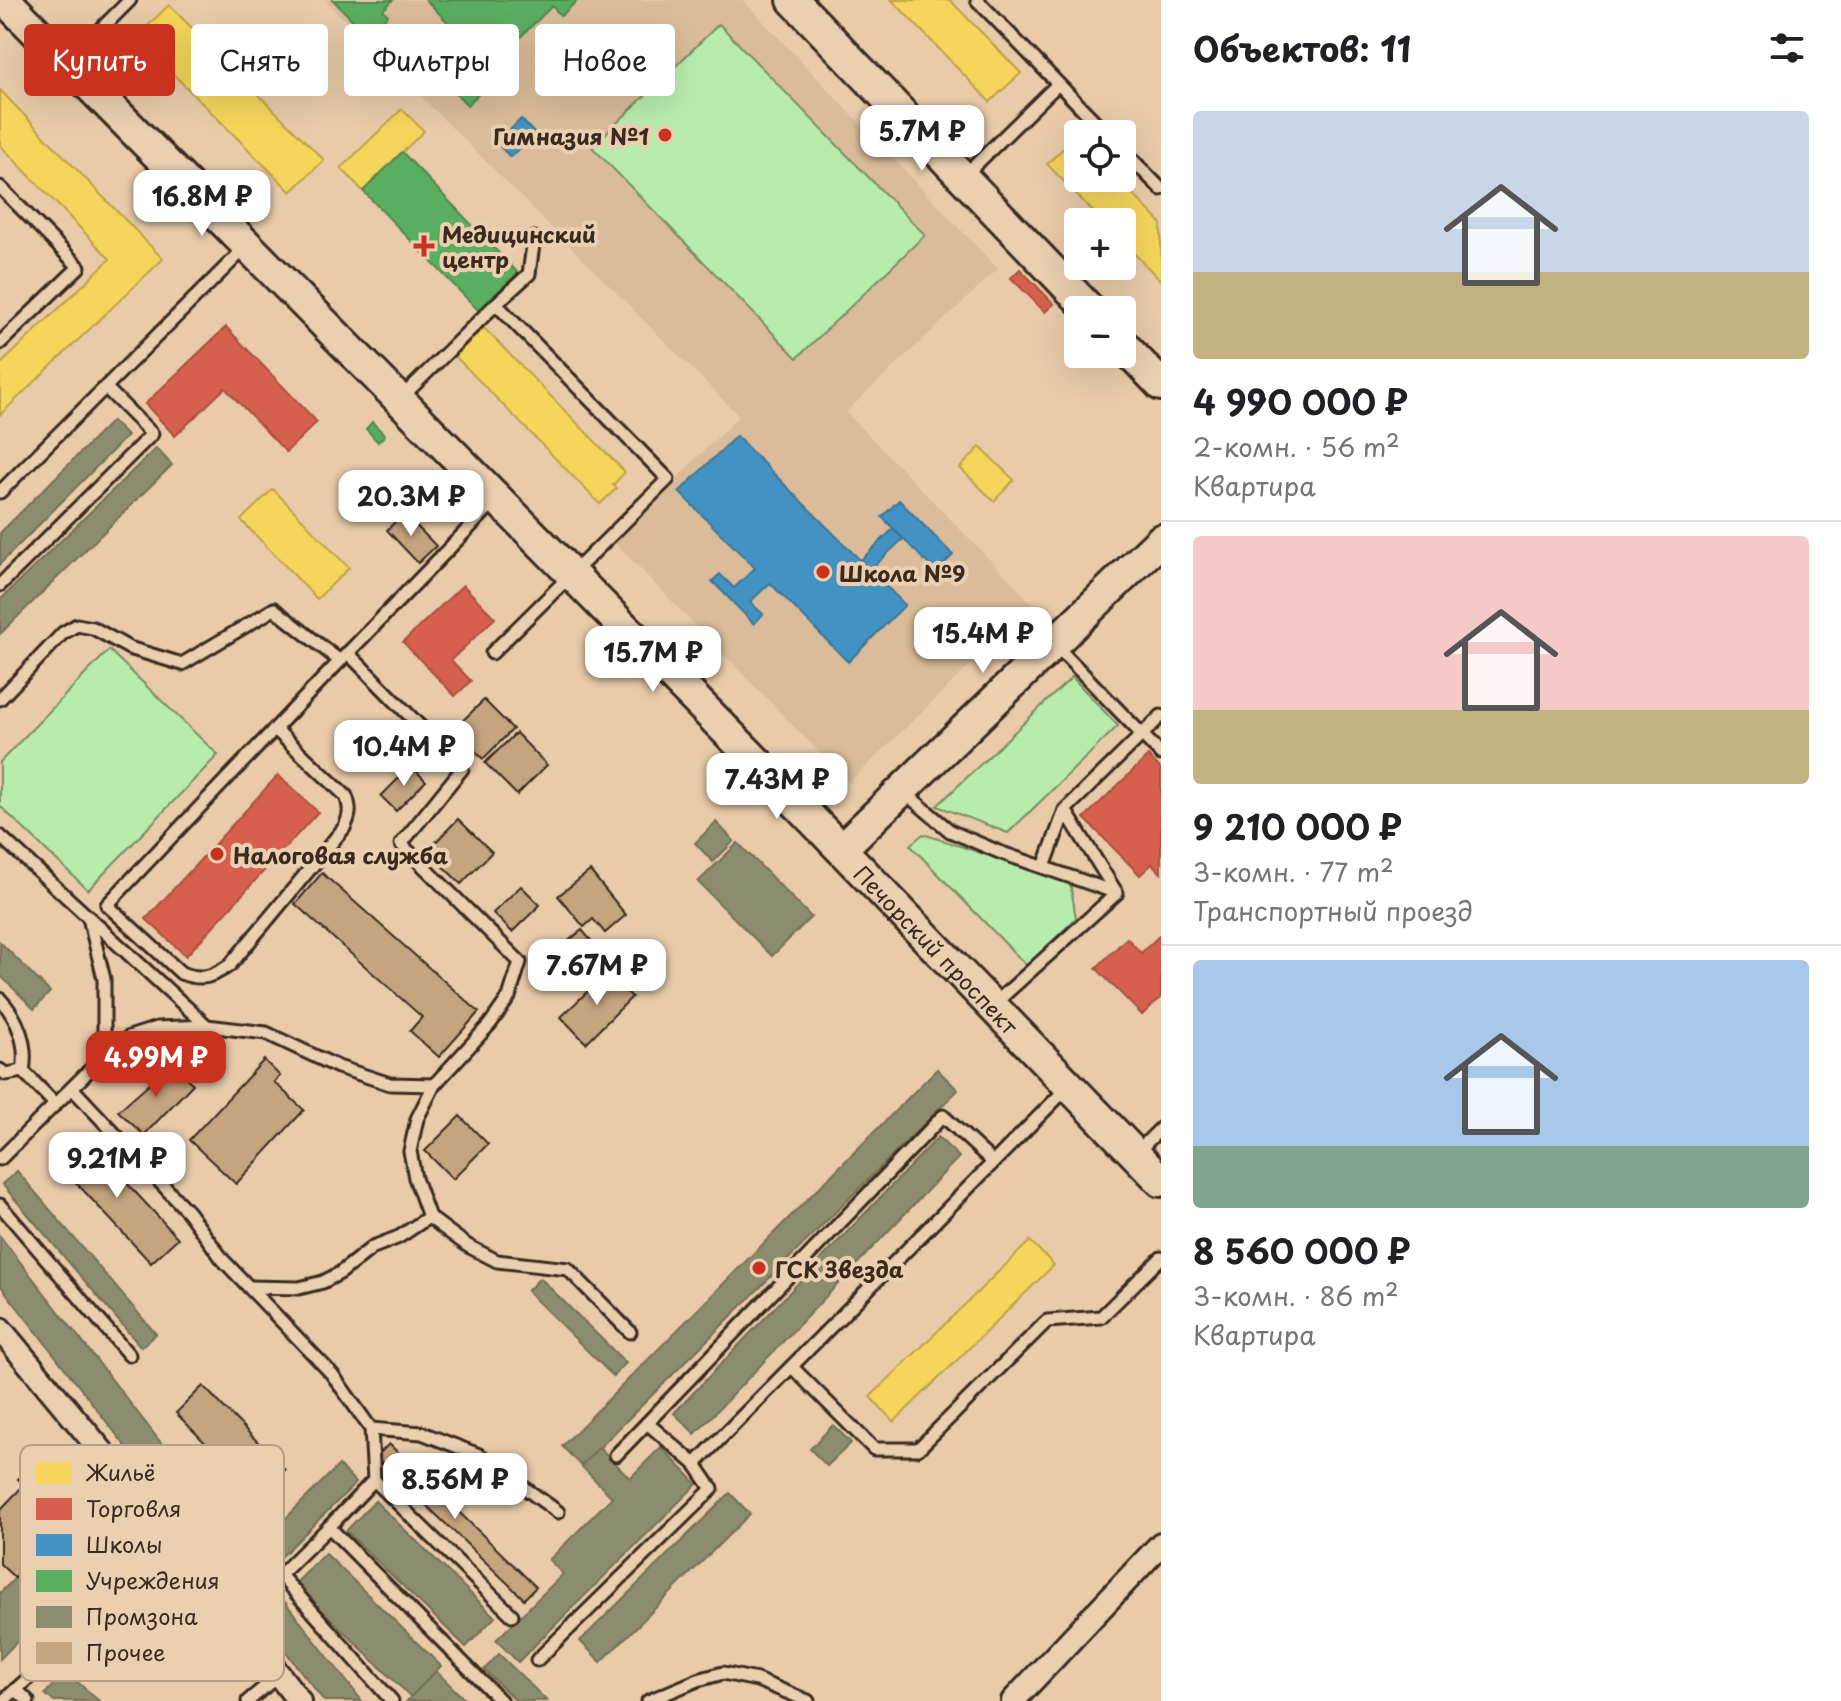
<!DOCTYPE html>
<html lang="ru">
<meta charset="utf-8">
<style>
body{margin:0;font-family:"Playpen Sans",sans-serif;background:#f2f2f2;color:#202124;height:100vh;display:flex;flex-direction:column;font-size:30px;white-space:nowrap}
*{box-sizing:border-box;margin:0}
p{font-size:26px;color:#757577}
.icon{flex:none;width:44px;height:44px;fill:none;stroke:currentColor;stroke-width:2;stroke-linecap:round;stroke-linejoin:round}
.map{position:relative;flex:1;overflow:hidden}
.sheet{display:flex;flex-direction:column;background:#fff;width:680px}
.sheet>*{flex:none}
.hud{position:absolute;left:24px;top:24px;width:760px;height:72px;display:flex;gap:16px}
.tools{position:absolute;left:1064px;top:120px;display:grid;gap:16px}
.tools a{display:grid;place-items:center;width:72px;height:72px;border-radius:8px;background:#fff;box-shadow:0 8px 32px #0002;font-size:40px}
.price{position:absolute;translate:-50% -68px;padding:0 18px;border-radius:16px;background:#fff;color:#222;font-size:26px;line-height:52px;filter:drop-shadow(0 2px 4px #0008)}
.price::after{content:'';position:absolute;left:50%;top:48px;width:24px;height:18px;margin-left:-12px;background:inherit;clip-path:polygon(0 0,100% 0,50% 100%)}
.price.current{background:#c8321e;color:#fff}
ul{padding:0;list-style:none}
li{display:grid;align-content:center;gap:16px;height:424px;padding:0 32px}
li+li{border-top:2px solid #e0e0e0}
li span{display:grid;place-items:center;height:248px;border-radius:8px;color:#555}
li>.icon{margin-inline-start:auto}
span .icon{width:144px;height:144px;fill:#fffc;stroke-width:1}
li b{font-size:34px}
h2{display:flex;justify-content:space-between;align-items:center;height:96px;padding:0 32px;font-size:34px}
.pill{padding:0 28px;border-radius:8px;background:#fff;box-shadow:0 8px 32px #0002;font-size:28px;line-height:72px}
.pill.current{background:#c8321e;color:#fff}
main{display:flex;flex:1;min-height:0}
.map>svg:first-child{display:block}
</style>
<main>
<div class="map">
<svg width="1161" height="1701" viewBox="0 0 1161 1701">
<rect width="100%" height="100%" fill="#e9cbaa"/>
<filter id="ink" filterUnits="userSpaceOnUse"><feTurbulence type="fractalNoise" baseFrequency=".0125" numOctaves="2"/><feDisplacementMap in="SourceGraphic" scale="16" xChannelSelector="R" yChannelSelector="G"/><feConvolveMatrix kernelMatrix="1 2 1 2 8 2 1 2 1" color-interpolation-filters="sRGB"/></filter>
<g filter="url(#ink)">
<path fill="#dbbc9a" d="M325,0H743L998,269L846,412L1033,604L849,783L613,541L739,416Z"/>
<g fill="#b8ecac" stroke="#7a8b65" stroke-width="2">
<path d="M719,24L925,235L797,358L592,147Z"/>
<path d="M109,650L218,755L88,890L0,806V762Z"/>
<path d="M1072,677L1118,726L1008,833L937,806Z"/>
<path d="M923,834L1070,882L1076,918L1027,966L910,845Z"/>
</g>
<g fill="#f6d55c" stroke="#bea249" stroke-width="2">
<path d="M892,0H950L1021,73L990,102Z"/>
<path d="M169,5L324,160L291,192L136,37Z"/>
<path d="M0,90L163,259L0,415V365L110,259L0,145Z"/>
<path d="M402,109L424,131L363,191L341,168Z"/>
<path d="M1076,136L1078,178H1117L1161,223V281L1122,241V222H1103L1047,164Z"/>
<path d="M484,328L625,472L613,485L617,488L600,504L455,356Z"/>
<path d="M980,447L1014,480L994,501L960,468Z"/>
<path d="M273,489L349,568L317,599L241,520Z"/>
<path d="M1030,1241L1054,1265L894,1422L870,1397Z"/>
</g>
<g fill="#d6604d" stroke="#a8503f" stroke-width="2">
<path d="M1020,269L1054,304L1045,312L1011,278Z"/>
<path d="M226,327L317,422L286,452L225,388L175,436L145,404Z"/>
<path d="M463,585L495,618L451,660L471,681L455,696L403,642Z"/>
<path d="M1148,756L1161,769V873L1152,864L1140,875L1084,818Z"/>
<path d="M278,775L318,812L186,956L146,919Z"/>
<path d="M1161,934V997L1142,1015L1096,968L1127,938L1141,953Z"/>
</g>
<g fill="#4393c3" stroke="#417492" stroke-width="2">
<path d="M521,119L535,134L510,157L497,143Z"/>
<path d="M736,436L905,605L848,662L770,583L750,602L763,614L754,624L712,581L720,574L734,588L755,568L679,492Z"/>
<path d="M899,500L953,555L936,572L882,517Z"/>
<path d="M893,529L903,539L870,570L860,561Z"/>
</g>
<g fill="#5aae61" stroke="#51864d" stroke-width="2">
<path d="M333,0H393L383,10L388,15L367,35Z"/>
<path d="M426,0H578L561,16L552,6L498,59L507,67L467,105L427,63L445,46L451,53L465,40Z"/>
<path d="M402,152L518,273L479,311L363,191Z"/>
<path d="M372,422L385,435L378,442L366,429Z"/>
</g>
<g fill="#8c8c6e" stroke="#746f56" stroke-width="2">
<path d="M112,421L127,436L0,564V533Z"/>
<path d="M156,448L172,465L0,634V600Z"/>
<path d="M716,822L734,841L713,862L695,843Z"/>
<path d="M738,843L811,917L772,956L698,882Z"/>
<path d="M0,942L50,992L34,1009L0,975Z"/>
<path d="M937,1069L958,1090L581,1466L562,1446Z"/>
<path d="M938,1137L959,1157L695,1434L674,1413Z"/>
<path d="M17,1171L156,1334L141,1347L2,1184Z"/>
<path d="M0,1236L362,1701H324L0,1285Z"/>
<path d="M540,1278L626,1363L613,1376L527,1291Z"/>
<path d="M833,1425L851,1443L827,1466L810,1449Z"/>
<path d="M599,1447L630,1478L661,1447L697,1484L518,1662L496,1640L563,1574L549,1560L612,1497L581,1466Z"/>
<path d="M339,1465L356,1483L269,1569L252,1552Z"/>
<path d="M730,1493L750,1514L601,1662L580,1641Z"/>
<path d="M375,1501L495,1617L466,1647L346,1531Z"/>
<path d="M325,1553L441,1666L411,1697L295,1584Z"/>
<path d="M15,1578L47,1611L0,1659V1593Z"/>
<path d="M499,1654L547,1701H516L484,1670Z"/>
<path d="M65,1671L99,1701H53L45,1694Z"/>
<path d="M436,1671L466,1701H407Z"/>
</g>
<g fill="#c5a480" stroke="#3b2a1e" stroke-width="2">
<path d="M404,513L436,546L418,563L387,530Z"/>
<path d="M484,700L513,729L483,759L454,729Z"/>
<path d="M516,733L547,765L517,795L485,763Z"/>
<path d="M411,766L426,781L396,811L381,796Z"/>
<path d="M458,819L492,852L461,884L427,851Z"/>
<path d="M590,871L626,915L605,933L593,919L584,927L558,896Z"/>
<path d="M322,873L479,1012L439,1057L410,1031L422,1017L295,904Z"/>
<path d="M521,886L540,905L512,932L493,913Z"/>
<path d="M582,930L593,943L567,966L555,952Z"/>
<path d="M608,972L632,997L586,1043L561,1017Z"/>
<path d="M264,1060L280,1076L274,1082L304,1110L236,1184L189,1140Z"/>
<path d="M171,1064L193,1084L144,1135L118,1111Z"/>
<path d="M460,1116L488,1144L453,1179L425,1151Z"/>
<path d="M83,1136L178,1238L151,1263L56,1161Z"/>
<path d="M203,1386L285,1470L257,1496L176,1413Z"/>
<path d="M389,1444L536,1587L524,1599L376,1457Z"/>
<path d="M30,1466L84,1517L69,1532L63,1526L15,1578L0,1564V1510L24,1485L18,1479Z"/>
</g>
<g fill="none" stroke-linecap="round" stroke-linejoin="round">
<defs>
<g id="lane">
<path d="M977,0L1107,134"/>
<path d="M68,62L130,0"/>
<path d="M1122,149L1161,189"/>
<path d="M964,176L1058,84"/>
<path d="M0,187L79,267L0,343"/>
<path d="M496,304L529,274L534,238"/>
<path d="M400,399L496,304L668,479L492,653"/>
<path d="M0,492L246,247"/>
<path d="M0,585L152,434L106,388"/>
<path d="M1054,644L1161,754"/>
<path d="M348,653L462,769L401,844L520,962L509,997L490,1024L434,1085L417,1119L410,1151L415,1178L429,1217L468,1246L497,1261L568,1269L630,1332"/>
<path d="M0,699L63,633L77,625L93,628L129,648L182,664L274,609L340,661L497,499"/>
<path d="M275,729L346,796C351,809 350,816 344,828L230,965C212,977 202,981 181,973L107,905C184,823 262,742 340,661"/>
<path d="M903,791L950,831L999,852L1117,893L993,1005"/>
<path d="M1065,810L1116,892"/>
<path d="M0,836L207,1026L266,1033L338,1067L390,1084L434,1085"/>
<path d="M1044,867L1065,810L1161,716"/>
<path d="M0,999C18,1018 28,1045 23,1071"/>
<path d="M104,1056L129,1037L157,1028L207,1026"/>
<path d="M0,1070L6,1074L23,1071L55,1104"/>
<path d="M72,1088L188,1212L223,1260L332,1374L371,1429L374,1480L329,1527L501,1701"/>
<path d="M1135,1154L1161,1128"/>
<path d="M0,1159L104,1056V979L89,918"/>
<path d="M0,1205L129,1355"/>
<path d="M249,1287L299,1288L323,1282L340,1273L373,1247L399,1237L429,1217"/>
<path d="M792,1367L874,1449H918L1047,1321L1101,1317L1161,1258"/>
<path d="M371,1429L422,1433L479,1455L558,1512"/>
<path d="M616,1455L647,1423"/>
<path d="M695,1464L647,1423L943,1116L993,1162"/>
<path d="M374,1480L512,1615"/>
<path d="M329,1527L280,1575L392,1701"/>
<path d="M537,1660L712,1489L695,1464L1068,1087"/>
<path d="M16,1689L28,1701"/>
<path d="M3,1701L178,1543"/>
<path d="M248,1701L279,1675"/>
<path d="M648,1701L698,1680L723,1673L757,1680L808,1701"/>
</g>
<g id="street">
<path d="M0,1329L178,1543L299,1701"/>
<path d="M1013,1701L1161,1544"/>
</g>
<g id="secondary">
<path id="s1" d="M5,0L751,756L1161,1181"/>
<path d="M793,0L1090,310"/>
<path d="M1122,344L1161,385"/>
<path d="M842,848L1161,540"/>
</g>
</defs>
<use href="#lane" stroke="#3b2a1e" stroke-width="17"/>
<use href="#street" stroke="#3b2a1e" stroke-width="28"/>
<use href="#secondary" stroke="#3b2a1e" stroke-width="36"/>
<use href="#lane" stroke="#eacfb1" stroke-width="11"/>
<use href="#street" stroke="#eacfb1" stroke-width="22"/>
<use href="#secondary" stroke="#eacfb1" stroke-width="30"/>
</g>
</g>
<g fill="#c8321e" stroke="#eacfb1" stroke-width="3">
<circle cx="665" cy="135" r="8"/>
<path d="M420 234h8v8h8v8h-8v8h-8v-8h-8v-8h8z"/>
<circle cx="823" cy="572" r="8"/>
<circle cx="217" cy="854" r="8"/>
<circle cx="759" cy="1268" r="8"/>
</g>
<g text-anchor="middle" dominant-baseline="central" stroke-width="8" stroke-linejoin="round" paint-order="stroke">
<g font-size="22" font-weight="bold" fill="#3b2a1e" stroke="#eacfb1" text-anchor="start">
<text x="649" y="135" text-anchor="end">Гимназия №1</text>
<text x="442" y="233">Медицинский<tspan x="442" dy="25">центр</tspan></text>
<text x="839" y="572">Школа №9</text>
<text x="233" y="854">Налоговая служба</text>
<text x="775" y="1268">ГСК Звезда</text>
</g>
<g font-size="22" fill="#3b2a1e" stroke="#eacfb1">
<text stroke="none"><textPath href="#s1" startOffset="1330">Печорский проспект</textPath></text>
</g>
</g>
<rect x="20" y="1445" width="264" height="236" rx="12" fill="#eacfb1" stroke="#b69e85" stroke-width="2"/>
<rect x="36" y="1462" width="36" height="22" fill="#f6d55c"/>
<rect x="36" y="1498" width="36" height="22" fill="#d6604d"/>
<rect x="36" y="1534" width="36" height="22" fill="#4393c3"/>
<rect x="36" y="1570" width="36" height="22" fill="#5aae61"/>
<rect x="36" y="1606" width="36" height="22" fill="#8c8c6e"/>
<rect x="36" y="1642" width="36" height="22" fill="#c5a480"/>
<g font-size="22" fill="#3b2a1e">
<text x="86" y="1481">Жильё</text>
<text x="86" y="1517">Торговля</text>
<text x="86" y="1553">Школы</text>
<text x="86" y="1589">Учреждения</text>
<text x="86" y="1625">Промзона</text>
<text x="86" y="1661">Прочее</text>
</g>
</svg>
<div class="tools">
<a><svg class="icon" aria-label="locate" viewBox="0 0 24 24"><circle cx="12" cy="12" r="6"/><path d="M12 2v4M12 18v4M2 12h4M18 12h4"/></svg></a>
<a>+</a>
<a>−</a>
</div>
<b class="price" style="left:922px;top:173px">5.7M ₽</b>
<b class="price" style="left:202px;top:238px">16.8M ₽</b>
<b class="price" style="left:411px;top:538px">20.3M ₽</b>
<b class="price" style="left:983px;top:675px">15.4M ₽</b>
<b class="price" style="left:653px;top:694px">15.7M ₽</b>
<b class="price" style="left:404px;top:788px">10.4M ₽</b>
<b class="price" style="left:777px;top:821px">7.43M ₽</b>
<b class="price" style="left:597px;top:1007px">7.67M ₽</b>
<b class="price current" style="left:156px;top:1099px">4.99M ₽</b>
<b class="price" style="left:117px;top:1200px">9.21M ₽</b>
<b class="price" style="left:455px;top:1521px">8.56M ₽</b>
<div class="hud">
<a class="pill current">Купить</a>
<a class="pill">Снять</a>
<a class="pill">Фильтры</a>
<a class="pill">Новое</a>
</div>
</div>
<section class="sheet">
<h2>Объектов: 11<svg class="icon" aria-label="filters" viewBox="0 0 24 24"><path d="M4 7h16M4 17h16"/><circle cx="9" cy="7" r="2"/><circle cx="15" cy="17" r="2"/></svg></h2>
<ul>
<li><span style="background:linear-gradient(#c9d6e8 65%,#c2b280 0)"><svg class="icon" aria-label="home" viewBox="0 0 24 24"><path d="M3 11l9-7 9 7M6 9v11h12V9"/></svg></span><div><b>4 990 000 ₽</b><p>2-комн. · 56 m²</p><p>Квартира</p></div></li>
<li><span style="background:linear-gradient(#f6c9c9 70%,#c2b280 0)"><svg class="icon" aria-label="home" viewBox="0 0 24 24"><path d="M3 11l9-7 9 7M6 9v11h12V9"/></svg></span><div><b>9 210 000 ₽</b><p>3-комн. · 77 m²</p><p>Транспортный проезд</p></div></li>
<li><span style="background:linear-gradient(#a9c7e8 75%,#7fa58c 0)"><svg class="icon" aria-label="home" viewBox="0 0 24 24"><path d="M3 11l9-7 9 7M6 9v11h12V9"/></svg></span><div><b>8 560 000 ₽</b><p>3-комн. · 86 m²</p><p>Квартира</p></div></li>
</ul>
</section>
</main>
